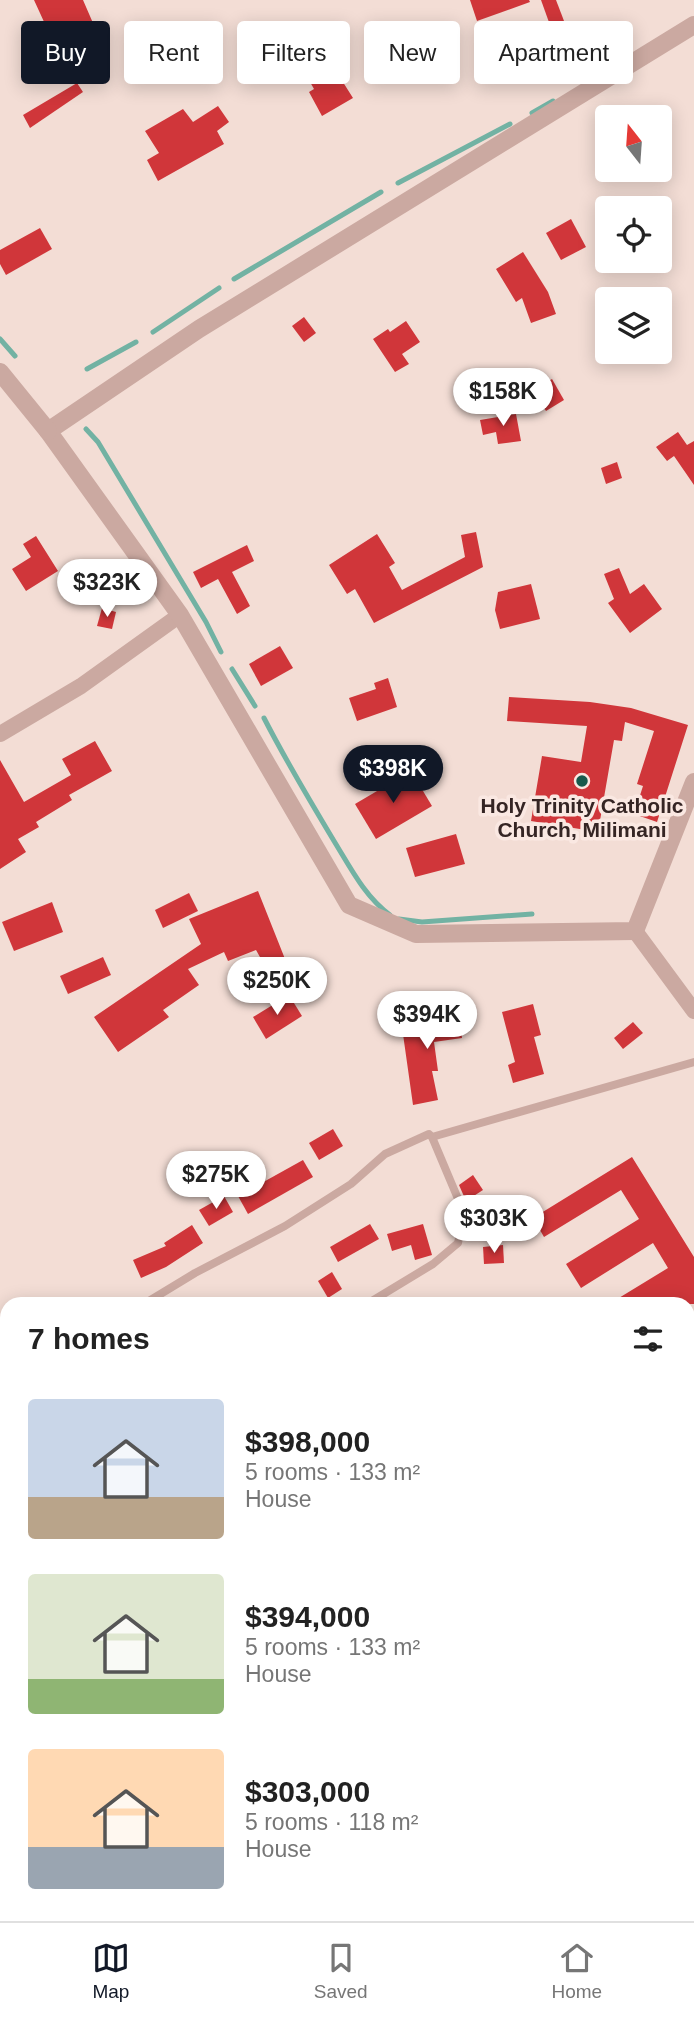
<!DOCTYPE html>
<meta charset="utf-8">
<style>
body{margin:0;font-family:Arial,sans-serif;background:#f2f2f2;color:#222;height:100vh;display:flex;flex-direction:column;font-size:26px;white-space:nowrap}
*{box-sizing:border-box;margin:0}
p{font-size:23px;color:#767676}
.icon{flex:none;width:38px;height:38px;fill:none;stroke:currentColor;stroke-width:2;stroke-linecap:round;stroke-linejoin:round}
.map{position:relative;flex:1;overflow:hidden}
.details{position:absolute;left:0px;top:1297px;width:695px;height:625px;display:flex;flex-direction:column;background:#fff;border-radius:21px 21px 0 0;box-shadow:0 4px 18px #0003}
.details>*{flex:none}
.guide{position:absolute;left:21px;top:21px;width:653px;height:63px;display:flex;gap:14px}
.needle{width:46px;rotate:343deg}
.buttons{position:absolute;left:595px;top:105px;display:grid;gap:14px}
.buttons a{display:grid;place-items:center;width:77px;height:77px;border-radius:7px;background:#fff;box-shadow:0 4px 18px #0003;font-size:35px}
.price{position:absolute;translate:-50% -60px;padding:0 16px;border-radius:24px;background:#fff;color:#222;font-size:23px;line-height:46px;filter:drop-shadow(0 2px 4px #0008)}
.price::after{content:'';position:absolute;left:50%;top:42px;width:21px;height:16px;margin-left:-10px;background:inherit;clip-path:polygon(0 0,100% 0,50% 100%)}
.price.active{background:#111827;color:#fff}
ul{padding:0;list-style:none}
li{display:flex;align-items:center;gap:21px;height:175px;padding:0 28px}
li span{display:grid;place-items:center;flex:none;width:196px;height:140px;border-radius:7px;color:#555}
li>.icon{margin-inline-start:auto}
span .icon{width:84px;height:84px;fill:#fffc;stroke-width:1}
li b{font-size:30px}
h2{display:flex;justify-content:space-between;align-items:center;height:84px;padding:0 28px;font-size:30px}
.pill{padding:0 24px;border-radius:7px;background:#fff;box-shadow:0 4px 18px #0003;font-size:24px;line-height:63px}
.pill.active{background:#111827;color:#fff}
.tabs{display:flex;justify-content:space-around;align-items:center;height:98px;border-top:2px solid #e0e0e0;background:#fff;font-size:19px;color:#767676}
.tabs a{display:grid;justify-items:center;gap:4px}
.tabs .active{color:#111827}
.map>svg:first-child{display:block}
</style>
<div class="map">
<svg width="694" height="1921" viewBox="0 0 694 1921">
<rect width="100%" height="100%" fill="#f3ddd5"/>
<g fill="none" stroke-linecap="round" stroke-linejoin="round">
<g stroke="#72b2a3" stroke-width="5">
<path d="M532,113L553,101"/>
<path d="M398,183L510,124"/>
<path d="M234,279L381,192"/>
<path d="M153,332L219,288"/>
<path d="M0,339L15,356"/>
<path d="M87,369L136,342"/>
<path d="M86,429L98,442L206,622L221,652"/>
<path d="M232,669L255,706"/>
<path d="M264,718C286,761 310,801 334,841C350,867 365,897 390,915"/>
<path d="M399,919L422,922L532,914"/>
</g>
</g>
<g fill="#d0363a">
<path d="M34,0H83L96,30L63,45L59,36L44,43L37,28L45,24Z"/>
<path d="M470,0H529L530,2L477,21Z"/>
<path d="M541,0H556L569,34L555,39Z"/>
<path d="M184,23L199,49L176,61L162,35Z"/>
<path d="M329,60L353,98L322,116L309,92L314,89L305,73Z"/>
<path d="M77,83L83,92L30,128L23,115Z"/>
<path d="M218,106L229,122L217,131L224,144L158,181L147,160L159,153L145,131L183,109L193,122Z"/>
<path d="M571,219L586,247L561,260L546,233Z"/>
<path d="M40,228L52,249L6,275L0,264V250Z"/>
<path d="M523,252L548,292L556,314L531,323L522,298L516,302L496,269Z"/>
<path d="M304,317L316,333L304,342L292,326Z"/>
<path d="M406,321L420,342L402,354L409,364L395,372L373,339L388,329L390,332Z"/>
<path d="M552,379L564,400L546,411L533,391Z"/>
<path d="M516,414L521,441L498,444L496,432L483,435L480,420Z"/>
<path d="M678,432L687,445L694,441V485L674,456L667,461L656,447Z"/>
<path d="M617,462L622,478L606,484L601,468Z"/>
<path d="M476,532L483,567L374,623L355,589L347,594L329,565L377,534L395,563L389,567L402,590L465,557L461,535Z"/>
<path d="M36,536L58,571L26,591L12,569L31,557L23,544Z"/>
<path d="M247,545L254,561L232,572L250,606L237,614L218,579L201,588L193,572Z"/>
<path d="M619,568L630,594L644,584L662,609L630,633L608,603L614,599L604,574Z"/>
<path d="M531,584L540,619L500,629L495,610L498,592Z"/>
<path d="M102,608L116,612L112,629L97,626Z"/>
<path d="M280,646L293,668L261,686L249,664Z"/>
<path d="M388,678L397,707L357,721L349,698L376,689L374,683Z"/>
<path d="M509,697L590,702L631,708L688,725L657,822L634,814L643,786L637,784L654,731L625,722L622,741L614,740L598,832L531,821L542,756L581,762L587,726L507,721Z"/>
<path d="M95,741L112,771L69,795L72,800L36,822L39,827L18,839L26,852L0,869V760L24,802L71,775L62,759Z"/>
<path d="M411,771L432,806L376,839L355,804Z"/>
<path d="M456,834L465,864L415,877L406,848Z"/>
<path d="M258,891L287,964L269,973L256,950L228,961L224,952L188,969L199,985L163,1010L169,1017L118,1052L94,1017L201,944L189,919Z"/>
<path d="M189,893L198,911L163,928L155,910Z"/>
<path d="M52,902L63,932L14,951L2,922Z"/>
<path d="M103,957L111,975L68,994L60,976Z"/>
<path d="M289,995L302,1016L266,1039L253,1017Z"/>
<path d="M533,1004L541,1035L534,1037L544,1074L513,1083L508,1065L515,1062L502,1012Z"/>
<path d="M459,1013L462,1038L434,1042L438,1071H432L438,1100L413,1105L401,1020Z"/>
<path d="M633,1022L643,1033L623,1049L614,1038Z"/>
<path d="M333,1129L343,1146L319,1160L309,1143Z"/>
<path d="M632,1157L694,1257V1304H609L668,1268L653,1243L581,1288L566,1264L639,1219L621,1190L544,1237L533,1218Z"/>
<path d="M303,1160L313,1177L248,1214L238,1196Z"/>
<path d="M473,1175L483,1190L466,1201L459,1185Z"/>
<path d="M224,1196L233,1212L209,1226L199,1210Z"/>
<path d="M370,1224L379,1239L338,1262L330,1247Z"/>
<path d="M423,1224L432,1255L415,1260L411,1245L392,1251L387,1234Z"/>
<path d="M192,1225L203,1243L166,1267L141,1278L133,1260L166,1246L164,1243Z"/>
<path d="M503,1245L504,1263L484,1264L483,1247Z"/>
<path d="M332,1272L342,1289L328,1298L318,1281Z"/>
</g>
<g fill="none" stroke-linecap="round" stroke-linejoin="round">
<g stroke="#cba9a1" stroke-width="8">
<path d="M144,1304L195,1273L285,1226L351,1184L385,1154L429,1134L432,1137L694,1062"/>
<path d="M367,1304L433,1264L458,1243L464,1213L432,1137"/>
<path d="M7,1413L1,1424L2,1454L7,1457"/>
<path d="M0,1911L7,1907"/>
</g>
<g stroke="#cba9a1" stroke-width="16">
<path d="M0,734L81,686L180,615"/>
<path d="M635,931L694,1011"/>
</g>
<g stroke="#cba9a1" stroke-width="18">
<path d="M694,25L199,329L48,431L180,615L349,905L416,934L635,931L694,782"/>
<path d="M0,372L48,431"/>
</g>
</g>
<circle fill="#17594c" stroke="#fae8e2" stroke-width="2.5" cx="582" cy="781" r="7"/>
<g text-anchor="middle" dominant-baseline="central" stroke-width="7" stroke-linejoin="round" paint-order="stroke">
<g font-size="21" font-weight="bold" fill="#352524" stroke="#fae8e2">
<text x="582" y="805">Holy Trinity Catholic<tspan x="582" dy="24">Church, Milimani</tspan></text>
</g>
</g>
</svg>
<div class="buttons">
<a><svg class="needle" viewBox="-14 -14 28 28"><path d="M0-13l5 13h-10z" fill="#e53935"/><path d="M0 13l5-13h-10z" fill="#767676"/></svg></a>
<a><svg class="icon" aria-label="locate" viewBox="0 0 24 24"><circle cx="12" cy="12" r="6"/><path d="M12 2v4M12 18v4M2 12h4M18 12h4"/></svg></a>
<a><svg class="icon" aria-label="layers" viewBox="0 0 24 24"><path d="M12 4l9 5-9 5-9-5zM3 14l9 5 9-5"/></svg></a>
</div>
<b class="price" style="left:503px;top:428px">$158K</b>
<b class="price" style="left:107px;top:619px">$323K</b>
<b class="price active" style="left:393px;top:805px">$398K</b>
<b class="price" style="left:277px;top:1017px">$250K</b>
<b class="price" style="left:427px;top:1051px">$394K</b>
<b class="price" style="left:216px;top:1211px">$275K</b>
<b class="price" style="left:494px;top:1255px">$303K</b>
<div class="guide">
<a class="pill active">Buy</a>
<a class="pill">Rent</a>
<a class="pill">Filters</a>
<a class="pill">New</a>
<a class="pill">Apartment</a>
</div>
<section class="details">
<h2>7 homes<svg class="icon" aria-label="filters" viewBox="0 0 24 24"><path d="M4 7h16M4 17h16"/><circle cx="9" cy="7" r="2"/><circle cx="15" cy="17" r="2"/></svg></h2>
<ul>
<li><span style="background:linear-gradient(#c9d6e8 70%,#b9a48a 0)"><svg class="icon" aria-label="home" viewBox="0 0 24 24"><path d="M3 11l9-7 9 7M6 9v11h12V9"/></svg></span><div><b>$398,000</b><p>5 rooms · 133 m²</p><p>House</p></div></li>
<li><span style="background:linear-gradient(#dfe7d0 75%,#8fb573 0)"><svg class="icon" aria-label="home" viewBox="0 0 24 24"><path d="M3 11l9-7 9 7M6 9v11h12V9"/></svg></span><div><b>$394,000</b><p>5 rooms · 133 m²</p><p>House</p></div></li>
<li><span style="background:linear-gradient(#ffd9b3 70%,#9aa5b1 0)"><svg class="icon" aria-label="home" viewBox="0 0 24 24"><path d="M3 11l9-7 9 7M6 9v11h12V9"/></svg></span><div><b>$303,000</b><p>5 rooms · 118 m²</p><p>House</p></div></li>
</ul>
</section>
</div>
<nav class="tabs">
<a class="active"><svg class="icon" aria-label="map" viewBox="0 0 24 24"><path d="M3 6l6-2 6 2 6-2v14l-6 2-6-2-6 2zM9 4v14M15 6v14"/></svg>Map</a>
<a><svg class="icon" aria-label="saved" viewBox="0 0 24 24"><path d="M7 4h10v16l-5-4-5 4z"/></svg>Saved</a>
<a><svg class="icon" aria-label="home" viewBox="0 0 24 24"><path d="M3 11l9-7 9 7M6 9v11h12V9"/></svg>Home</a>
</nav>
